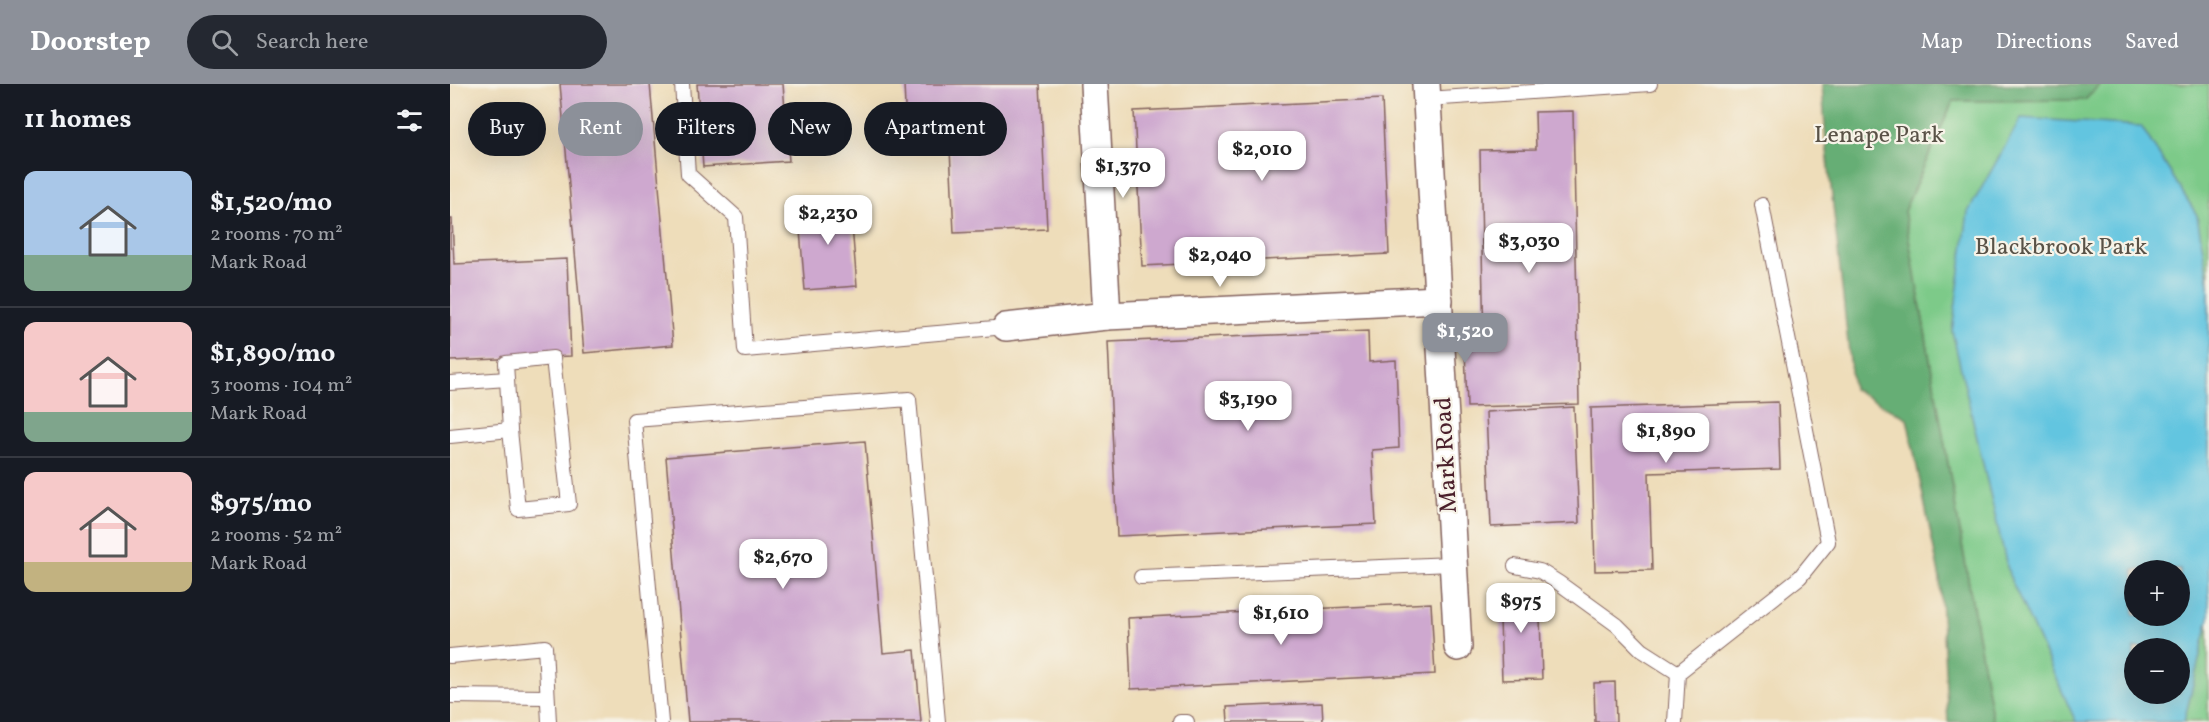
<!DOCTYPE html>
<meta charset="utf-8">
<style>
body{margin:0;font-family:Vollkorn,serif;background:#242831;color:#f1f3f6;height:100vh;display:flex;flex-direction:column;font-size:22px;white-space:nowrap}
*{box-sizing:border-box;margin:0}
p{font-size:20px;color:#9ea1a6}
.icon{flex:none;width:33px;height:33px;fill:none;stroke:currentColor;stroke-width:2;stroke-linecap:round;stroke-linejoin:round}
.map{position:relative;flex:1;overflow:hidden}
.sheet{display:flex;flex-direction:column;background:#171b24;width:450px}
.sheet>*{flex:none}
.top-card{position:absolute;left:18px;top:18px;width:570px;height:54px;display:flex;gap:12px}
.fabs{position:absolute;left:1674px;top:476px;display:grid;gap:12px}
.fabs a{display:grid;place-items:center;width:66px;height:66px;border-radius:50%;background:#171b24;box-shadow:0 6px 24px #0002;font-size:30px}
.price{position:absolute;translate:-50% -51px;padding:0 14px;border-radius:12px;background:#fff;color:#222;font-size:20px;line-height:39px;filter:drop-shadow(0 2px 3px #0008)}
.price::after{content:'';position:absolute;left:50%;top:36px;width:18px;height:14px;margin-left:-9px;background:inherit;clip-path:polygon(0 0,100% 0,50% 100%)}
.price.selected{background:#8c9099;color:#fff}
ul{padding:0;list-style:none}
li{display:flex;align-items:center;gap:18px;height:150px;padding:0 24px}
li+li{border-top:2px solid #363941}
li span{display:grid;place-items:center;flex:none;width:168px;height:120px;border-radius:12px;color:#555}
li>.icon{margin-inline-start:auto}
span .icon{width:72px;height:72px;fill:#fffc;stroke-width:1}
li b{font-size:26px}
h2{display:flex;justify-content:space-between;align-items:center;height:72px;padding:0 24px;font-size:26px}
.tag{padding:0 21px;border-radius:27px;background:#171b24;box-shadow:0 6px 24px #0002;font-size:21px;line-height:54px}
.tag.selected{background:#8c9099;color:#fff}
header{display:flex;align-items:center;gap:36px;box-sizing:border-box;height:84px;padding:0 30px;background:#8c9099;color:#fff}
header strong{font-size:28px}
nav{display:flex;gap:33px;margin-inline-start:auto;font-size:21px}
.search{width:420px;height:54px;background:#242831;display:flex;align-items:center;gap:15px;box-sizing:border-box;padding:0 21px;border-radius:33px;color:#9ea1a6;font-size:22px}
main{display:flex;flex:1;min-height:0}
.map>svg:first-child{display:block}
</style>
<header>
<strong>Doorstep</strong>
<div class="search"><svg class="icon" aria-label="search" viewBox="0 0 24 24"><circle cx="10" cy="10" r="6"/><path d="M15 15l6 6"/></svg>Search here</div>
<nav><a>Map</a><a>Directions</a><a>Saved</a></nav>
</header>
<main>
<section class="sheet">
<h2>11 homes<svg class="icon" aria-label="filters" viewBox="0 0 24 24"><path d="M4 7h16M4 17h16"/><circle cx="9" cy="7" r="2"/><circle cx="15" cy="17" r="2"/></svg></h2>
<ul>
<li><span style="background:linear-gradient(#a9c7e8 70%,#7fa58c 0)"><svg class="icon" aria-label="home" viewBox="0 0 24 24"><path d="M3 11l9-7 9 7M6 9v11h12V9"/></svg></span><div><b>$1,520/mo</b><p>2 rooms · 70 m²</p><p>Mark Road</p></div></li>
<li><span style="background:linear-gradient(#f6c9c9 75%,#7fa58c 0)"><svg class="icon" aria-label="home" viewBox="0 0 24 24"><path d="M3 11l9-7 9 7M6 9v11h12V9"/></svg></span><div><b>$1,890/mo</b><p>3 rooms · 104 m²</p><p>Mark Road</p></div></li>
<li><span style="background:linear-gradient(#f6c9c9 75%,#c2b280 0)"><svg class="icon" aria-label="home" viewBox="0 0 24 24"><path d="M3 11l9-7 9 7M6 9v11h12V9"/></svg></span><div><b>$975/mo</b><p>2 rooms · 52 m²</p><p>Mark Road</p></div></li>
</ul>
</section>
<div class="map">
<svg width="1759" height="638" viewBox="0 0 1759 638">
<rect width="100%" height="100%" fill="#f7f3e8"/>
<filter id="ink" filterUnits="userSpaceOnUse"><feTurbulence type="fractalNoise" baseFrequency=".0167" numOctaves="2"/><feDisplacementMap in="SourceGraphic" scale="12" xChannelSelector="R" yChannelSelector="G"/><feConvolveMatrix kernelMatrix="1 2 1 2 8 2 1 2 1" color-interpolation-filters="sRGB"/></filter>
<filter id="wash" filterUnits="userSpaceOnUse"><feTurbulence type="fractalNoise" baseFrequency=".008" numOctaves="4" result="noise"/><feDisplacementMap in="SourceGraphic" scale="24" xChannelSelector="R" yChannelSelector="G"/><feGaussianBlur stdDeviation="1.35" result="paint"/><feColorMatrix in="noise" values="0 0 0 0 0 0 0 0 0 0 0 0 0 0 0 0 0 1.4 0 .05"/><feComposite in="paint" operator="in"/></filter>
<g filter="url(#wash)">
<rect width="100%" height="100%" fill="#eeddba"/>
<path fill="#7dca89" stroke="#64745a" stroke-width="1.5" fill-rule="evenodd" d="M1650,0H1759L1758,638H1543L1454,127L1503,17L1635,16ZM1684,486H1730V531H1684ZM1684,564H1730V609H1684Z"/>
<path fill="#66ae75" stroke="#586650" stroke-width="1.5" d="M1372,0H1650L1635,16L1503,17L1454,127L1543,638H1498L1490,495L1457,334L1403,305L1376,57Z"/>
<path fill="#62c5e0" stroke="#567286" stroke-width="1.5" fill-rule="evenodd" d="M1571,34L1691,42L1747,131L1759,200V534L1734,638H1626L1559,491L1502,247L1518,128ZM1684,486H1730V531H1684ZM1684,564H1730V609H1684Z"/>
<g id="blocks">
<g fill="#cea8cf">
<path d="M110,0H200L223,261L134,269Z"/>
<path d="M247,0H333L339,77L253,83Z"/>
<path d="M454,0H590L597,145L504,149L499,44L456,47Z"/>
<path d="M932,15L939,170L692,182L684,27Z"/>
<path d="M1123,27L1129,320L1017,323L1015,263L1034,262L1030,66L1086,65L1085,28Z"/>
<path d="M400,118L407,202L355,206L348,123Z"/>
<path d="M0,135H2L4,180L117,175L121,272L0,277Z"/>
<path d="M918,247L919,278L946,276L949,364L922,366L926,440L667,452L658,258Z"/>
<path d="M1328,318L1330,385L1199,389L1202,486L1145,487L1141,324Z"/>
<path d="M1124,323L1129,439L1041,443L1036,328Z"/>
<path d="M415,357L433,569L465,566L471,638H238L216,373Z"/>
<path d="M1089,503L1092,595L1052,596L1049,505Z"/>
<path d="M981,519L985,590L681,605L678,534Z"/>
<path d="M1165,598L1166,638H1145L1144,599Z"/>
<path d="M872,619L873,638H778L777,623Z"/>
</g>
</g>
</g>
<g filter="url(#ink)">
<use href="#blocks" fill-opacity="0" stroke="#83625d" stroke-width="1.5"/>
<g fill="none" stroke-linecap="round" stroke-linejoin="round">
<defs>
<g id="lane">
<path d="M232,0L238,90L286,133L295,266L556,243"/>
<path d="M977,15L1200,0"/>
<path d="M0,299L57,295"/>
<path d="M0,352L60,346L56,279L103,274L119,420L68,425L60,346"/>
<path d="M1065,482L1090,487L1109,499L1167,541L1192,566L1228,589"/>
<path d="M691,493L1002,480"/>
<path d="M0,572L95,563L99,638"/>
<path d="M0,612L97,613"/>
<path d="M211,638L184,336L459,315L488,638"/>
<path d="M730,638H737"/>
<path d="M1225,638L1228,589L1350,493L1378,458L1312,121"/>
</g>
<g id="street">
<path d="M644,0L657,232"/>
<path d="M976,0L1008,563"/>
<path d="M556,243L657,232L989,216"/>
</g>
</defs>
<use href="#lane" stroke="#83625d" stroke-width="16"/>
<use href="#street" stroke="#83625d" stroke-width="30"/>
<use href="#lane" stroke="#fff" stroke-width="14"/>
<use href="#street" stroke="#fff" stroke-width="27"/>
</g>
</g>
<g text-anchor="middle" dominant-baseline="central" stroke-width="4.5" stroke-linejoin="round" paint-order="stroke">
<g font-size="24" fill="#595247" stroke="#f7f3e8">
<text x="1429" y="52">Lenape Park</text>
<text x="1611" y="164">Blackbrook Park</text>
</g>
<g font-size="24" fill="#4a1f2b" stroke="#f7f3e8">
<text transform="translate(997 371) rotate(-93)">Mark Road</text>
</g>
</g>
</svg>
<div class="fabs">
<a>+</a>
<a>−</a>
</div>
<b class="price" style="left:812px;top:98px">$2,010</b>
<b class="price" style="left:673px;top:115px">$1,370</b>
<b class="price" style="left:378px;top:162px">$2,230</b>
<b class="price" style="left:1079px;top:190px">$3,030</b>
<b class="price" style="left:770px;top:204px">$2,040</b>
<b class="price selected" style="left:1015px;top:280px">$1,520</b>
<b class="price" style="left:798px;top:348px">$3,190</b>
<b class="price" style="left:1216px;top:380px">$1,890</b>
<b class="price" style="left:333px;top:506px">$2,670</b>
<b class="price" style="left:1071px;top:550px">$975</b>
<b class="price" style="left:831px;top:562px">$1,610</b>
<div class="top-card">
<a class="tag">Buy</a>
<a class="tag selected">Rent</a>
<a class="tag">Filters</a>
<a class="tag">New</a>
<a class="tag">Apartment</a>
</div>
</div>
</main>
